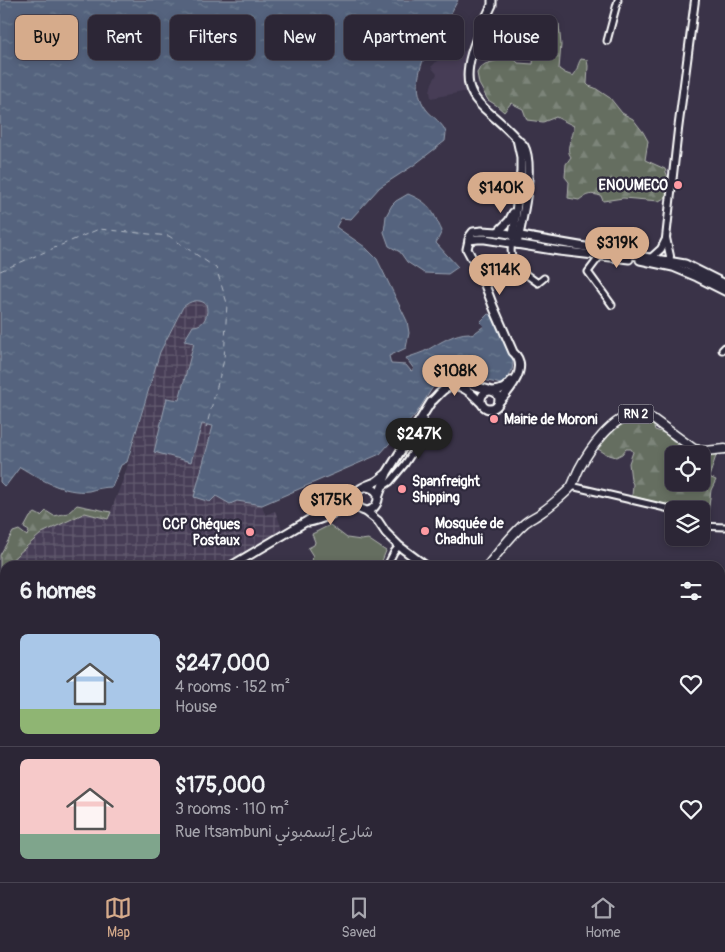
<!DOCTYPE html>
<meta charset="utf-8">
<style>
body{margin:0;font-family:Pangolin,"Playpen Sans Arabic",sans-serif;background:#383242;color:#f1f3f6;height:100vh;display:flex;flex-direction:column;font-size:19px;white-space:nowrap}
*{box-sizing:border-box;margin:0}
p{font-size:16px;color:#a6a5ad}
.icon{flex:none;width:28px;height:28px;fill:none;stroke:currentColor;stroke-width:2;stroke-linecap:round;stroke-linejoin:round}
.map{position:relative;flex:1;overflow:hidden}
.sheet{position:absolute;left:0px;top:561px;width:725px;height:321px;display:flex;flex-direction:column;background:#2c2636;border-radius:15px 15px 0 0;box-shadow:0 2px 8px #0003,0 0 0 1px #484351}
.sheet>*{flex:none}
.banner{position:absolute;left:15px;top:15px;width:695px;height:45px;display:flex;gap:10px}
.controls{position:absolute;left:665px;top:446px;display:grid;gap:10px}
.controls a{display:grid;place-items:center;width:45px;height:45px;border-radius:8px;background:#2c2636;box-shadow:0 2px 8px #0003,0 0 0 1px #484351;font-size:25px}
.price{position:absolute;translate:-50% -42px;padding:0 11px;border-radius:18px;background:#d6ab8b;color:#111;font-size:16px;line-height:32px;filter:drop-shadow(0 1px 2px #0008)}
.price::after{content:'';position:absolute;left:50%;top:30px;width:15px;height:11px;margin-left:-8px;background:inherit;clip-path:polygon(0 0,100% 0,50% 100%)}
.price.active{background:#222;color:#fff}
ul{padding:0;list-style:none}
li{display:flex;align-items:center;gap:15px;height:125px;padding:0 20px}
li+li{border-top:1px solid #484351}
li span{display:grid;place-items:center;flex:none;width:140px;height:100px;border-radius:8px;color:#555}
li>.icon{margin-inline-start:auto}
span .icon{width:60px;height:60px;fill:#fffc;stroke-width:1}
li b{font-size:21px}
h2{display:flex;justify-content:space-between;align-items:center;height:60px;padding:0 20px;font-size:21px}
.chip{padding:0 18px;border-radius:8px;background:#2c2636;box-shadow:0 2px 8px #0003,0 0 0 1px #484351;font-size:18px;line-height:45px}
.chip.active{background:#d6ab8b;color:#111}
.dock{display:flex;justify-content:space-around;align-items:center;height:70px;border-top:1px solid #484351;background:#2c2636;font-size:14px;color:#a6a5ad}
.dock a{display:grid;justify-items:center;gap:2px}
.dock .active{color:#d6ab8b}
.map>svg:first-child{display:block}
</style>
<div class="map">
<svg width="725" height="882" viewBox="0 0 725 882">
<defs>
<pattern id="industrial-grid" width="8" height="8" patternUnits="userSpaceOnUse" patternTransform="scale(1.25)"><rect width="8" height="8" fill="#473e56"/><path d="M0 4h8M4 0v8" fill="none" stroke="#635b6f"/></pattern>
<pattern id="forest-firs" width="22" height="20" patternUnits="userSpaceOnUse" patternTransform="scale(1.25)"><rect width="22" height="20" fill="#656e61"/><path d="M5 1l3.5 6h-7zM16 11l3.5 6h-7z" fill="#7c8479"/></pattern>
<pattern id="water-ripples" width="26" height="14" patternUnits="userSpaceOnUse" patternTransform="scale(1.25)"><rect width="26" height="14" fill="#54647e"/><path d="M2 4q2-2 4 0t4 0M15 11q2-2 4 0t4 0" fill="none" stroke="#6e7b91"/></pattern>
</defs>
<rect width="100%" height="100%" fill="#3a3348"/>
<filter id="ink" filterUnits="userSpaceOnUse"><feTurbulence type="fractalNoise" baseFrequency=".02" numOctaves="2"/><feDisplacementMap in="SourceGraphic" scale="10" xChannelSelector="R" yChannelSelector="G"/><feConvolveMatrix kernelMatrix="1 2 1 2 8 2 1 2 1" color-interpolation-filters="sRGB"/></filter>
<g filter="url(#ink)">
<path fill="#473e56" d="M468,50L469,51L468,91L431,98L430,91L432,83L437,74L431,67L441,57Z"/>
<path fill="url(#industrial-grid)" d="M196,300L202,302L206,304L208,311L204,322L198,326L185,341L194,343L179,400L167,398L202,424L213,426L216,496L230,504L237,501L262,505L265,515L275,511L283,531L222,566H5V874L0,871V570L42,533L85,513L108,519L125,474L160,352L183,307L188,302Z"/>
<path fill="#656e61" stroke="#b2b6b0" d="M330,525L347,538L361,540L368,539L386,551L380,566H311L313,556L308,548L314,545L315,542L312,534Z"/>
<g fill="url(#forest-firs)" stroke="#b2b6b0">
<path d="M537,21L546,26L551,24H559L561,45L559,69L565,73L573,76C578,70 577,65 581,59L587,60L588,66L587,84L589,86L595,88L610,98L622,113L633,119L643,132L648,141L645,160L665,169L668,178L666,197L659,201L623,198L603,201L601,196C591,193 587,194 579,200L568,198L569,182L565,177L566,164L571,157C564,147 574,138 574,126L556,117L543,122L527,120L523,109L511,103L504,112L496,105L488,100L479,84L477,73L480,68L485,64L512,56L518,63L533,64L534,52L525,48L522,42C524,33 527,24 537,21Z"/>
<path d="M631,416L644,418L653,424L655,430L664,433L690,455H674V482H701V459H703L712,452L717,453L709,477L716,480L711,490L707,522H701V510H679L670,506L632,496L633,484L631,480L629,463L633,452L631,449H626L622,454L616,457L606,454L598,449L612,432L616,426Z"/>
<path d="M77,505L111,512L108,519L85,513L42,533L0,570V555L13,532L19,530L27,536L29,531L24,528L30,517L35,513L41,516L46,511L54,516L68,513Z"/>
</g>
<g fill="url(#water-ripples)" stroke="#98a2b2">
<path d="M0,0H458L444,26L448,34L445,42L429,47C419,67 412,90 426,109C432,117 444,124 446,133C446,136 445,138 445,141L414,165L380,187L351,219L341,218L336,227L365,247L377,259L407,321L409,333L406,348L389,356L391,364L406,365L411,371L414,369L406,358C414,355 422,353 429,349C441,342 455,333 469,333L472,335L484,326L480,322L488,314L491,315L497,325L502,327C509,346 523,369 501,384L443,371L416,414L380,454L262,505L237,501L230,504L216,496L210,502L194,497L213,426L202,424L191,462L154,452L167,398L179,400L194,343L184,341L193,326C205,326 209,314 206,304C198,298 190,301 183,307L160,352L127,462L121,465L112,487C104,487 96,489 89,491C64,494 40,479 20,467L5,487L0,482Z"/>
<path d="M408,194C430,203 432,210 442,231L436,243L458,267L448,274L424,273L407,262L400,252L389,246L384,232L386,216L392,205L396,201Z"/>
</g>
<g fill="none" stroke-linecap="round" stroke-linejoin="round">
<path stroke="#b2b9c5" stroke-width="1" stroke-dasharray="6 5" stroke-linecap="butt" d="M0,271L99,229L169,236L216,268L227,303L224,360L206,428"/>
<defs>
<g id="minor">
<path d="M607,41L618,0"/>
<path d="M512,243C507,264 523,272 538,283L544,278"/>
<path d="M601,253L600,256L588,272L612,305"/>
<path d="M722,350L725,347"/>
<path d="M571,486L674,510"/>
<path d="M381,488L390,482L405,464L422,438L424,431L423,416"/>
<path d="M701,526L725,527"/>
<path d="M387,566L394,552L399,546"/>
<path d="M151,882V878"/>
<path d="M278,882L281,878"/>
<path d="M344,882L346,878"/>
</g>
<g id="tertiary">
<path d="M650,261L651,258L661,249L666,239"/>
<path d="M669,265L670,256L666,238L678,130L695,0"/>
<path d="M720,705H725"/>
<path d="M304,878L315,882"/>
<path d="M668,878L671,882"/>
</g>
<g id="secondary">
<path d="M492,0V5C481,28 458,71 473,95C478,104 486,110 494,117C502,124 509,130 516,138C518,141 522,143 524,146C535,166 522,222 517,244"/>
<path d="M498,232L509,221L513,213"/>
<path d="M513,237L521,171V157L517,139"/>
<path d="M469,240L478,239H485L559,251L629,259"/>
<path d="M640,260L673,267L697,277L725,291"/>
<path d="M459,382L469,384L489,390"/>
<circle cx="490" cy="400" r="9"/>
<path d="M493,391C502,390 506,388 511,381"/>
<path d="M499,402C510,390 530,367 513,352L493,306L482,277L467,249L470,236L473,232L482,231L498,232L685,264L725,284"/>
<path d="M366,487C391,490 372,522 358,507C355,504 354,499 355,496C357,487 370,485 377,481C380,479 383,476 386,474"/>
<path d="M378,498L387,473L431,402C435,399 437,396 440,393C455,378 469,390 480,402"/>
<path d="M364,510L378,521L386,533L399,546L426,566"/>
<path d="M309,522C327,520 341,504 360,508"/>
<path d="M231,566L356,492"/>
<path d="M68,882L70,878"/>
</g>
<g id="primary">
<path d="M487,566C499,552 511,535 525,523C530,519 537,516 542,512C549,507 566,493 571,487C574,482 576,475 579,469C589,450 612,417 635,414C642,413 647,416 653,419L694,449L705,451L725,449"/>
<path d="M518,878L519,882"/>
</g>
</defs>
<use href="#minor" stroke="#fff" stroke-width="9"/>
<use href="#tertiary" stroke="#fff" stroke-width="10"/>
<use href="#secondary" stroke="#fff" stroke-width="11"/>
<use href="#primary" stroke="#fff" stroke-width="11"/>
<use href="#minor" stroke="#2f2a3d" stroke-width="5"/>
<use href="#tertiary" stroke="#2f2a3d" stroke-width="6"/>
<use href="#secondary" stroke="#2f2a3d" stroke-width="7"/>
<use href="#primary" stroke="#2f2a3d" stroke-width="8"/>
</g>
</g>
<g fill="#ff9aa2" stroke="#2f2a3d" stroke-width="2">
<circle cx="678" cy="185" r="5"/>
<circle cx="494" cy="419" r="5"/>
<circle cx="402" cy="489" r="5"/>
<circle cx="425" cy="531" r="5"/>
<circle cx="250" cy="532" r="5"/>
</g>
<g text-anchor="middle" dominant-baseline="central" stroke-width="4.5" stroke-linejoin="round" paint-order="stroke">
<rect fill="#2f2a3d" stroke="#c1bfc5" stroke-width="1" x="618.5" y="404.5" width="35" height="19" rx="4"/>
<g font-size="12" font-weight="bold" fill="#fff">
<text x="636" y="414">RN 2</text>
</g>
<g font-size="14" font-weight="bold" fill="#fff" stroke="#2f2a3d" text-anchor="start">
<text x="668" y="185" text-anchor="end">ENOUMECO</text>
<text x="504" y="419">Mairie de Moroni</text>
<text x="412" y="481">Spanfreight<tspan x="412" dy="16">Shipping</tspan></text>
<text x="435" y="523">Mosquée de<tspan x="435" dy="16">Chadhuli</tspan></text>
<text x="240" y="524" text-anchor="end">CCP Chéques<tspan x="240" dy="16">Postaux</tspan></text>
</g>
</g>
</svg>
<div class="controls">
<a><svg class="icon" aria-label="locate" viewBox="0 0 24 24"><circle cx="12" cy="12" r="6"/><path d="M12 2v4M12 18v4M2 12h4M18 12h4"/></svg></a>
<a><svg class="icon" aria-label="layers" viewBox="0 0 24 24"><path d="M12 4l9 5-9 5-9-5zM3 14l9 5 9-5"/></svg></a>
</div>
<b class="price" style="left:501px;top:214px">$140K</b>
<b class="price" style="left:617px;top:269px">$319K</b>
<b class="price" style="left:500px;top:296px">$114K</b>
<b class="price" style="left:455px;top:397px">$108K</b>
<b class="price active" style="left:419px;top:460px">$247K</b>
<b class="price" style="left:331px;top:526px">$175K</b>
<div class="banner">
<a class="chip active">Buy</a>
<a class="chip">Rent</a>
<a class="chip">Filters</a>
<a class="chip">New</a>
<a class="chip">Apartment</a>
<a class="chip">House</a>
</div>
<section class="sheet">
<h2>6 homes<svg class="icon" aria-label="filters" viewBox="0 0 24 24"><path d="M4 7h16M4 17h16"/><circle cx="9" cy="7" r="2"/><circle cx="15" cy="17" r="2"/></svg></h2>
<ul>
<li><span style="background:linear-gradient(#a9c7e8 75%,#8fb573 0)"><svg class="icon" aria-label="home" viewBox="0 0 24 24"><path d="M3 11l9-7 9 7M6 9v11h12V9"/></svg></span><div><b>$247,000</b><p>4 rooms · 152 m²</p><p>House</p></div><svg class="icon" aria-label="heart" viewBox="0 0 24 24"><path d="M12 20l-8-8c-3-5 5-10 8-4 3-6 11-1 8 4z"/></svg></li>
<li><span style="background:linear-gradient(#f6c9c9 75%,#7fa58c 0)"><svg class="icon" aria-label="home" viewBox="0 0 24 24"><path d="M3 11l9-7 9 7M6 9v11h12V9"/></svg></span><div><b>$175,000</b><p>3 rooms · 110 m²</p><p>Rue Itsambuni شارع إتسمبوني</p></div><svg class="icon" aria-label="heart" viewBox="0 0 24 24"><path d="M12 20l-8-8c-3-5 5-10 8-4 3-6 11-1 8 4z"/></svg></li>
</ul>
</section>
</div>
<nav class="dock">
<a class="active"><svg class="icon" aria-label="map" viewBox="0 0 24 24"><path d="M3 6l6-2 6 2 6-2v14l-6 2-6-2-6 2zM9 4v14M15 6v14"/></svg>Map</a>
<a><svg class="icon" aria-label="saved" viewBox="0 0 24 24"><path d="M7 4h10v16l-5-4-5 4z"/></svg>Saved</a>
<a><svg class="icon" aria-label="home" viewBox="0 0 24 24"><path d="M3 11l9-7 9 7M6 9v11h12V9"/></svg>Home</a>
</nav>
